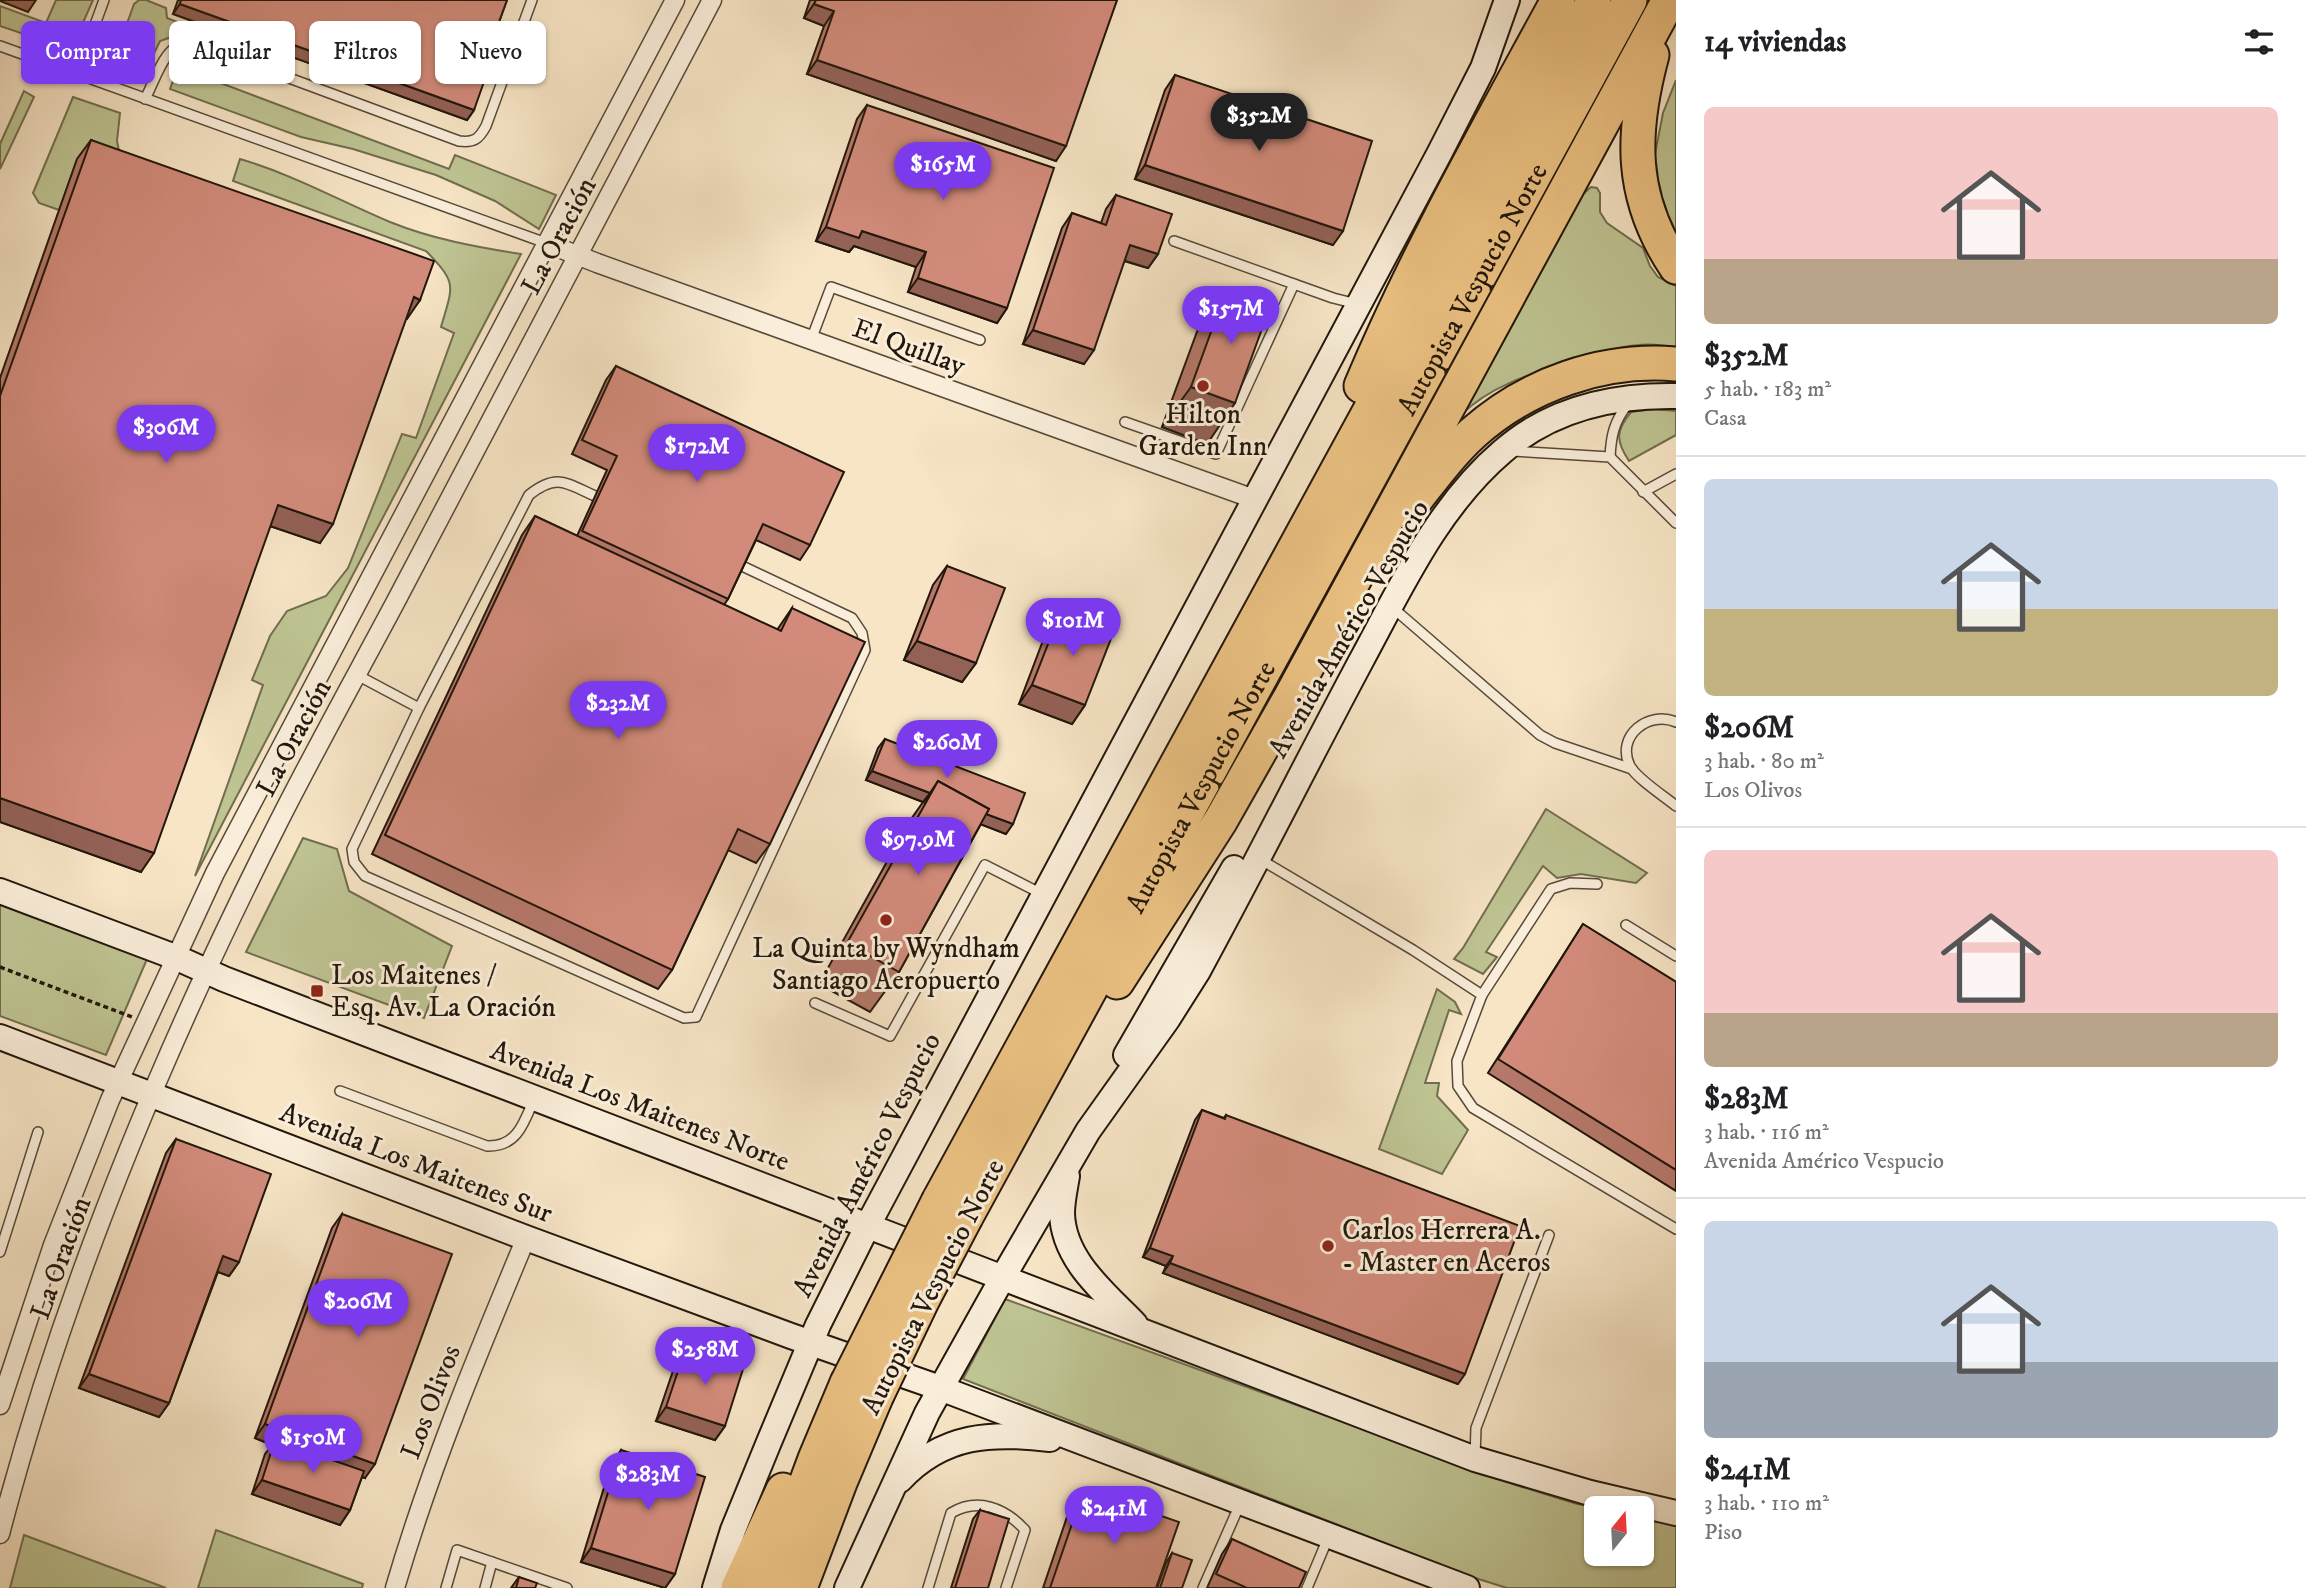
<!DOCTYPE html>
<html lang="es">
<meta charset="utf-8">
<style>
body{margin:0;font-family:"IM FELL DW Pica",serif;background:#f6f6f6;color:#202124;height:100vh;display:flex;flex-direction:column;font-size:26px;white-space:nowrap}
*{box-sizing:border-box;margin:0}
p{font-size:23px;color:#757577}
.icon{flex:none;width:38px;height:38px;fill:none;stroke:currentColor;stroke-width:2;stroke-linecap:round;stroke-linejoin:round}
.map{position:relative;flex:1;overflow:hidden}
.panel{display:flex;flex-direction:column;background:#fff;width:630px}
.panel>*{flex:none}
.guide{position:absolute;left:21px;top:21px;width:665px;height:63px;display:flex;gap:14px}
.needle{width:46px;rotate:18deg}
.buttons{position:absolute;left:1584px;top:1496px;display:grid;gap:14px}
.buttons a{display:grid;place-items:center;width:70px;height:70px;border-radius:10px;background:#fff;box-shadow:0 2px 5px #0004;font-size:35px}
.price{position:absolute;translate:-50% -60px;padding:0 16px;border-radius:24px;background:#7c3aed;color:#fff;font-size:23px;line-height:46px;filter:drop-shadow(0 2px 4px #0008)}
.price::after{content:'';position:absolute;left:50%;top:42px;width:21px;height:16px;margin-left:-10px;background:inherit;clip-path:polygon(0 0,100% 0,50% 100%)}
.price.active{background:#222;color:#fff}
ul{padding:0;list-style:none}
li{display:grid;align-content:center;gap:14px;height:371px;padding:0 28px}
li+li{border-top:2px solid #e0e0e0}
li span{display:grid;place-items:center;height:217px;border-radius:10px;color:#555}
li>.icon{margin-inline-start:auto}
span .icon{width:126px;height:126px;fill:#fffc;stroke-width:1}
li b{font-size:30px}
h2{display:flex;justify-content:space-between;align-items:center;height:84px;padding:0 28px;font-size:30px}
.tag{padding:0 24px;border-radius:10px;background:#fff;box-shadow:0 2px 5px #0004;font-size:24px;line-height:63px}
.tag.active{background:#7c3aed;color:#fff}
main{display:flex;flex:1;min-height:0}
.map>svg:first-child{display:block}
</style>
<main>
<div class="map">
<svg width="1676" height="1588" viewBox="0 0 1676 1588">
<rect width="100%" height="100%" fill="#f7e5c6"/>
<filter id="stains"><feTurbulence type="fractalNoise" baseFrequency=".00286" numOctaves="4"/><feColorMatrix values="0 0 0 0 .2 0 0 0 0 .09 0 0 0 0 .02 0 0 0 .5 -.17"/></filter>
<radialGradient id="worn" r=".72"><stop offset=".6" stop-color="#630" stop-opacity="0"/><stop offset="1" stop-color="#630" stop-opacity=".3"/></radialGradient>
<g fill="#bfc493" stroke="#706e4f" stroke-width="2">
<path d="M56,0H93L71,50L0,26V6L46,23Z"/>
<path d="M139,0H146L166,8L167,18L180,23L177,35L160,41L142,78L111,68L134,4Z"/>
<path d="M194,56L224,69L218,82L449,169L455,155L556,195L539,229L495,201L436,175L353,149L301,137L170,89L182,57Z"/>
<path d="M1676,80V240L1659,197L1653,164L1663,113Z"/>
<path d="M24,91L34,97L0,169V144Z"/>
<path d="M73,97L120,113L117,141L120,156L78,159L59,210L39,203L33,193Z"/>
<path d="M240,159C292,174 340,201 390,222C432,239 476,247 521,254L195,876L263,685L252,680L270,636L287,611L326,596L348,568L402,434L416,438L454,333L441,327C453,285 458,284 426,251L233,181Z"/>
<path d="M1591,187L1597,188L1600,193V212L1607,223L1643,248L1650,266L1658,277L1676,286V347C1664,346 1651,343 1638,345C1615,347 1594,355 1571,362C1531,374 1491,385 1461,415L1582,195Z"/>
<path d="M1653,409L1676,411V435L1629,461C1616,441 1615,431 1631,412Z"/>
<path d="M1546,809L1647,873L1636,883L1581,874L1557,878L1543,866L1486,952L1497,957L1483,974L1454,959L1463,948Z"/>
<path d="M303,838L337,849L349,891L452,946L424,1018L246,952Z"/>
<path d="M0,904L147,959L106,1055L0,1016Z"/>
<path d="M1437,989L1455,1002L1461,1014L1449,1010L1425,1083H1439L1437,1096L1468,1130L1442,1174L1379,1149Z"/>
<path d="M1005,1299L1516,1485L1577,1504L1604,1508H1596V1554H1642V1515L1676,1522V1588H1507L1472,1577L963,1379Z"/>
<path d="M216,1530L363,1584L362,1588H198Z"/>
<path d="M24,1535L166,1588H10Z"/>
</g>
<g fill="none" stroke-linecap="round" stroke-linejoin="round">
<defs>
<g id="lane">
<path d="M0,46L546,243"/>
<path d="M77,74L104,0"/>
<path d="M145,99C156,79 165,41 192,42L459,141C474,143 479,139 486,126L532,0"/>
<path d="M1174,241L1333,298L1357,304"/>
<path d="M811,340L831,287L980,340"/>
<path d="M1125,422L1216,454L1294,284"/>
<path d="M1512,451L1610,457L1676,523"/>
<path d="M1610,457C1611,436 1614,421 1628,404"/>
<path d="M1643,492L1676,474"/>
<path d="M1393,608L1540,735L1555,743L1632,769"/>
<path d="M357,675L419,708L352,849L354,862L365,876L684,1018L696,1017L865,650L862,633L852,618L740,565"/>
<path d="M419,708L529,495C557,473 566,483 595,496"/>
<path d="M1676,722C1649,710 1615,736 1630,766C1637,779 1664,796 1676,806"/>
<path d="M1258,858L1413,950L1482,995L1457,1061L1458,1086L1473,1108L1676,1229"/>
<path d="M1626,925L1676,956"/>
<path d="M1482,995L1551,889L1570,883L1597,884"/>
<path d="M815,1003L890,1036L985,865L1042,894"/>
<path d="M340,1091L487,1146C517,1147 524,1123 534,1099"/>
<path d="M0,1252L38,1132"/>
<path d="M1475,1457L1476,1428L1549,1235"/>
<path d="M446,1588L457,1550L567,1588"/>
<path d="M485,1588L492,1562"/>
<path d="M928,1588L951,1513C978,1497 1005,1508 1025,1530L1006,1588"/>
<path d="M1203,1588L1240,1504"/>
<path d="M1307,1588L1328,1538"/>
</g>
<g id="street">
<path d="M546,243L597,263L1254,499"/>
<path d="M0,1405L53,1245L110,1100L215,873L675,0"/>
<path d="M0,1534C64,1287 164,1048 279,821C316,748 356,676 395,603C501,402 607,201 712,0"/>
<path d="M395,1588C430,1468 478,1353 526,1238"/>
</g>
<g id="secondary">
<path d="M0,891L175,957L224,979L1475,1459L1590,1493L1676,1513"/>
<path d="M0,1037L526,1238L791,1336L940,1388L1467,1588"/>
<path d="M1126,1055L1234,868"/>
<path d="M1067,1176C1065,1188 1062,1201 1062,1213C1063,1260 1105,1293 1135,1324"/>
<path d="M900,1480C943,1434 992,1432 1050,1439"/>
<path d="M715,1588L733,1530L769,1442L818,1325L868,1225L1439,154L1483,68L1507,0"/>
<path d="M847,1588L927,1413L1003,1277L1088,1131L1167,1020L1198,971C1254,868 1306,764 1361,661C1401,587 1438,506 1503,451C1551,409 1614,395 1676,396"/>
</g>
<g id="highway">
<path d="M1652,55C1631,133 1629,197 1676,267"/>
<path d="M1361,386C1417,253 1489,127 1558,0"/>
<path d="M1417,498C1435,475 1452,452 1473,433C1528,384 1603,358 1676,364"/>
<path d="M1117,982L1221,820L1290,698L1669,0"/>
<path d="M939,1200L1594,0"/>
<path id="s1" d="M966,1217L1630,0"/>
<path d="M738,1588L783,1490"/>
<path d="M767,1588L815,1459L847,1383"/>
<path d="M800,1588L841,1480L876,1397"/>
</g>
</defs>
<use href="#lane" stroke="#574a3a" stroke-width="12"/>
<use href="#street" stroke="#574a3a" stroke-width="21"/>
<use href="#secondary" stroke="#22170b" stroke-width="28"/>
<use href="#highway" stroke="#22170b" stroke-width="37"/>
<path stroke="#22170b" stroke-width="3.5" stroke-dasharray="5 3.5" stroke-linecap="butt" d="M0,967L132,1017"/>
<use href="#lane" stroke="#faeeda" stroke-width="9"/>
<use href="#street" stroke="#faeeda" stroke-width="18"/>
<use href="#secondary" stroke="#faeeda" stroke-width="24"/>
<use href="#highway" stroke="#ecc283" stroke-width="33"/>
<defs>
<g id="highway-bridge">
<path d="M847,1383L939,1200"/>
<path d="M876,1397L922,1301L966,1217"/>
</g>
</defs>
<use href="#highway-bridge" stroke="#22170b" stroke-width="37" stroke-linecap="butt"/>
<use href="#highway-bridge" stroke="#ecc283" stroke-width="33"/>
</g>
<g fill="#b5786a" stroke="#22170b" stroke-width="2">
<path d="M178,0H507L479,77L474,110L467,120L173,14Z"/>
<path d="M810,0H1117L1056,161L807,74L824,26L804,18Z"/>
<path d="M1175,75L1333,245L1135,179L1165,90Z"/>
<path d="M867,105L1007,308L997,323L908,292L916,267L854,246L849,252L816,241L857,119Z"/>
<path d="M91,140L420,300L406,318L320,543L270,526L141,872L0,822V378L77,159Z"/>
<path d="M1116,195L1158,254L1148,268L1124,261L1084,364L1023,344L1062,228L1072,213L1101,223L1106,209Z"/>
<path d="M1227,288L1207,444L1162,427L1198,329Z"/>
<path d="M616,366L810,545L800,560L756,540L728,599L724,605L777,630L792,608L770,844L756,863L728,850L672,970L658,989L372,854L522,535L535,516L577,536L607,470L572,454L606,380Z"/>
<path d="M947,566L976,663L962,682L904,660L933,585Z"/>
<path d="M1061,611L1085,705L1072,724L1019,704L1047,630Z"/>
<path d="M885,739L1006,834L981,824L899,972L870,1012L819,984L909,822L923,802L866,780L878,748Z"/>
<path d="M1583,924L1676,982V1191L1488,1073Z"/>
<path d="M1202,1110L1224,1118L1226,1115L1458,1384L1163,1273L1166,1266L1143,1257L1195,1120Z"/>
<path d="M176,1139L239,1262L229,1276L218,1272L169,1403L159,1417L79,1388L166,1153Z"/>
<path d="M342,1214L365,1478L362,1477L350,1510L340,1525L252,1494L265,1454L272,1445L255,1438L332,1228Z"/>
<path d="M686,1347L725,1426L715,1440L656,1421L676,1362Z"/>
<path d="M621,1450L675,1574L665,1588L581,1562L611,1465Z"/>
<path d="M1084,1489L1156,1588H1043L1070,1508Z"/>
<path d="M980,1510L988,1588H951L973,1519Z"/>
<path d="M1232,1539L1299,1588H1207L1222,1554Z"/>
<path d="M1172,1553L1182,1588H1157L1166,1563Z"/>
<path d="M519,1577L535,1588H511Z"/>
</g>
<g fill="#936156" stroke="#22170b" stroke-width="2">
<path d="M0,0H36L28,12L0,1Z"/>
<path d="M180,4L474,110L467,120L173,14Z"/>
<path d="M814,4L834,11L824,26L804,18Z"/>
<path d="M817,60L1066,146L1056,161L807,74Z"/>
<path d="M1145,165L1343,231L1333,245L1135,179Z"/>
<path d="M826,227L862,231L926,252L916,267L854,246L849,252L816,241Z"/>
<path d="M1130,245L1158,254L1148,268L1119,259Z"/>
<path d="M918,278L1007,308L997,323L908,292Z"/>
<path d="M414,297L420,300L407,319L400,316Z"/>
<path d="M1033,330L1094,350L1084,364L1023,344Z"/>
<path d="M1191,387L1235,403L1207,444L1162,427Z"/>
<path d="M278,505L333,524L320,543L264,524Z"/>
<path d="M917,641L976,663L962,682L904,660Z"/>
<path d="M1032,685L1085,705L1072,724L1019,704Z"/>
<path d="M872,771L930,793L923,802L866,780Z"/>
<path d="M931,793L1013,824L1006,834L925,803Z"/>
<path d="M0,798L154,853L141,872L0,822Z"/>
<path d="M1150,1248L1173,1256L1166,1266L1143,1257Z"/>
<path d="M223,1256L239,1262L229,1276L213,1270Z"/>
<path d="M1170,1263L1465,1374L1458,1384L1163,1273Z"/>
<path d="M89,1374L169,1403L159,1417L79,1388Z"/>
<path d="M666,1407L725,1426L715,1440L656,1421Z"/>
<path d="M265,1424L375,1464L365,1478L274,1445L275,1440L272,1445L255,1438Z"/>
<path d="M262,1480L350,1510L340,1525L252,1494Z"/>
<path d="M591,1548L675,1574L665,1588L581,1562Z"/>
</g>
<g fill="#d28b7b" stroke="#22170b" stroke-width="2">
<path d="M181,0H507L479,77L485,79L474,110L180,4Z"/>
<path d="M816,0H1117L1066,146L817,60L834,11L814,4Z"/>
<path d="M1175,75L1372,141L1343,231L1145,165Z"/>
<path d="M867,105L1054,168L1007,308L918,278L926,252L862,231L859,238L826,227Z"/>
<path d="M91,140L434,261L420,300L414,297L333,524L278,505L154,853L0,798V396Z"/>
<path d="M1116,195L1172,214L1158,254L1130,245L1094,350L1033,330L1072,213L1106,225Z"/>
<path d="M1227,288L1271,304L1235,403L1191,387Z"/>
<path d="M616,366L844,472L810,545L763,524L728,599L582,531L617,456L582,440Z"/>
<path d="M535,516L781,631L792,608L865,642L770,844L738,829L672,970L385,835Z"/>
<path d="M947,566L1005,588L976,663L917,641Z"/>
<path d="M1061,611L1114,631L1085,705L1032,685Z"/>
<path d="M885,739L1025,793L1013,824L986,814L989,809L938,781L930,793L872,771Z"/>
<path d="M938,781L989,809L899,972L847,943Z"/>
<path d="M1583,924L1676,982V1170L1498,1059Z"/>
<path d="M1202,1110L1225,1119L1226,1115L1520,1226L1465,1374L1170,1263L1173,1256L1150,1248Z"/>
<path d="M176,1139L271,1174L239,1262L223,1256L169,1403L89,1374Z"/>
<path d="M342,1214L452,1254L375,1464L265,1424Z"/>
<path d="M686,1347L744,1366L725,1426L666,1407Z"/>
<path d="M275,1440L364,1471L350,1510L262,1480Z"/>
<path d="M621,1450L705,1477L675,1574L591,1548Z"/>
<path d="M1084,1489L1179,1522L1156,1588H1050Z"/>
<path d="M980,1510L1009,1519L988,1588H955Z"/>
<path d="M1232,1539L1306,1572L1299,1588H1247L1216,1574Z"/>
<path d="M1172,1553L1192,1560L1182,1588H1160Z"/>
<path d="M519,1577L537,1583L535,1588H516Z"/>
</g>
<g fill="#8f2418" stroke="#faeeda" stroke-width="2.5">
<circle cx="1203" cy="386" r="7"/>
<circle cx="886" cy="920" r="7"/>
<rect x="310" y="984" width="14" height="14" rx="3.5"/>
<circle cx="1328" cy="1246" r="7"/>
</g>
<g text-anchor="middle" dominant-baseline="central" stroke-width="6" stroke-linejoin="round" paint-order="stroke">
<g font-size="28" fill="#22170b" stroke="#faeeda">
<text transform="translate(559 236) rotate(-62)">La Oración</text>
<text stroke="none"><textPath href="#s1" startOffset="1057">Autopista Vespucio Norte</textPath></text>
<text transform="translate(909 347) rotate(20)">El Quillay</text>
<text transform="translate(1349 629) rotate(-60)">Avenida Américo Vespucio</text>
<text transform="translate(294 738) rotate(-62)">La Oración</text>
<text stroke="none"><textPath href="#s1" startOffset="490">Autopista Vespucio Norte</textPath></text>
<text transform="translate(640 1106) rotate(21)">Avenida Los Maitenes Norte</text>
<text transform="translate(416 1163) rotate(21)">Avenida Los Maitenes Sur</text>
<text transform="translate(867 1165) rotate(-63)">Avenida Américo Vespucio</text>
<text transform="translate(61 1258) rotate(-70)">La Oración</text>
<text transform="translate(933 1287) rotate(-63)">Autopista Vespucio Norte</text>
<text transform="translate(431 1402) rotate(-69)">Los Olivos</text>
</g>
<g font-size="28" fill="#22170b" stroke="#faeeda">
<text x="1203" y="414">Hilton<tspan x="1203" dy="32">Garden Inn</tspan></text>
<text x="886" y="948">La Quinta by Wyndham<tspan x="886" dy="32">Santiago Aeropuerto</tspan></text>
<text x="331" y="975" text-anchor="start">Los Maitenes /<tspan x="331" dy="32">Esq. Av. La Oración</tspan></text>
<text x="1342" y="1230" text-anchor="start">Carlos Herrera A.<tspan x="1342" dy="32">- Master en Aceros</tspan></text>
</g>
</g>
<rect width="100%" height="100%" filter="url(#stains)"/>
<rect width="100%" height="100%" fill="url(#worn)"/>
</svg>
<div class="buttons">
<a><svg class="needle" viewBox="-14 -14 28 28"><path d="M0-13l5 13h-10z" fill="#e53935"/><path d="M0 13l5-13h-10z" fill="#757577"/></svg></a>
</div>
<b class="price active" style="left:1259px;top:153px">$352M</b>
<b class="price" style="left:943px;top:202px">$165M</b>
<b class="price" style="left:1231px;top:346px">$157M</b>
<b class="price" style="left:166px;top:465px">$306M</b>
<b class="price" style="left:697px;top:484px">$172M</b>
<b class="price" style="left:1073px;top:658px">$101M</b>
<b class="price" style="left:618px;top:741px">$232M</b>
<b class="price" style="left:947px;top:780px">$260M</b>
<b class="price" style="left:918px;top:877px">$97.9M</b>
<b class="price" style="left:358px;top:1339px">$206M</b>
<b class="price" style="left:705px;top:1387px">$258M</b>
<b class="price" style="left:313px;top:1475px">$150M</b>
<b class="price" style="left:648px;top:1512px">$283M</b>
<b class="price" style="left:1114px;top:1546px">$241M</b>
<div class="guide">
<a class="tag active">Comprar</a>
<a class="tag">Alquilar</a>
<a class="tag">Filtros</a>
<a class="tag">Nuevo</a>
</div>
</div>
<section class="panel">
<h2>14 viviendas<svg class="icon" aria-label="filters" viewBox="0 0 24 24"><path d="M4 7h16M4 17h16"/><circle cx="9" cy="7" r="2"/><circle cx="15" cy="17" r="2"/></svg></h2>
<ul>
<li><span style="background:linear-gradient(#f6c9c9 70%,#b9a48a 0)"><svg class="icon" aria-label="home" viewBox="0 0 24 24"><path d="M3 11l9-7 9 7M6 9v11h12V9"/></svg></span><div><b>$352M</b><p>5 hab. · 183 m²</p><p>Casa</p></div></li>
<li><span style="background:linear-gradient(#c9d6e8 60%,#c2b280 0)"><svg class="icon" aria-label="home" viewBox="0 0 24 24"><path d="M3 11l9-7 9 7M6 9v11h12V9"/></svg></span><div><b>$206M</b><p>3 hab. · 80 m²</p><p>Los Olivos</p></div></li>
<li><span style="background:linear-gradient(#f6c9c9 75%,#b9a48a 0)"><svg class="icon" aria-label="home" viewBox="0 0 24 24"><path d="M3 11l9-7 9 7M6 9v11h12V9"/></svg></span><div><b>$283M</b><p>3 hab. · 116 m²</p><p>Avenida Américo Vespucio</p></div></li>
<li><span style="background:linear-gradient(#c9d6e8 65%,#9aa5b1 0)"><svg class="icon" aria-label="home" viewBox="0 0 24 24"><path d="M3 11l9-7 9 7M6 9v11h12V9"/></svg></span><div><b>$241M</b><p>3 hab. · 110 m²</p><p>Piso</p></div></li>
</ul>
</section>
</main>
